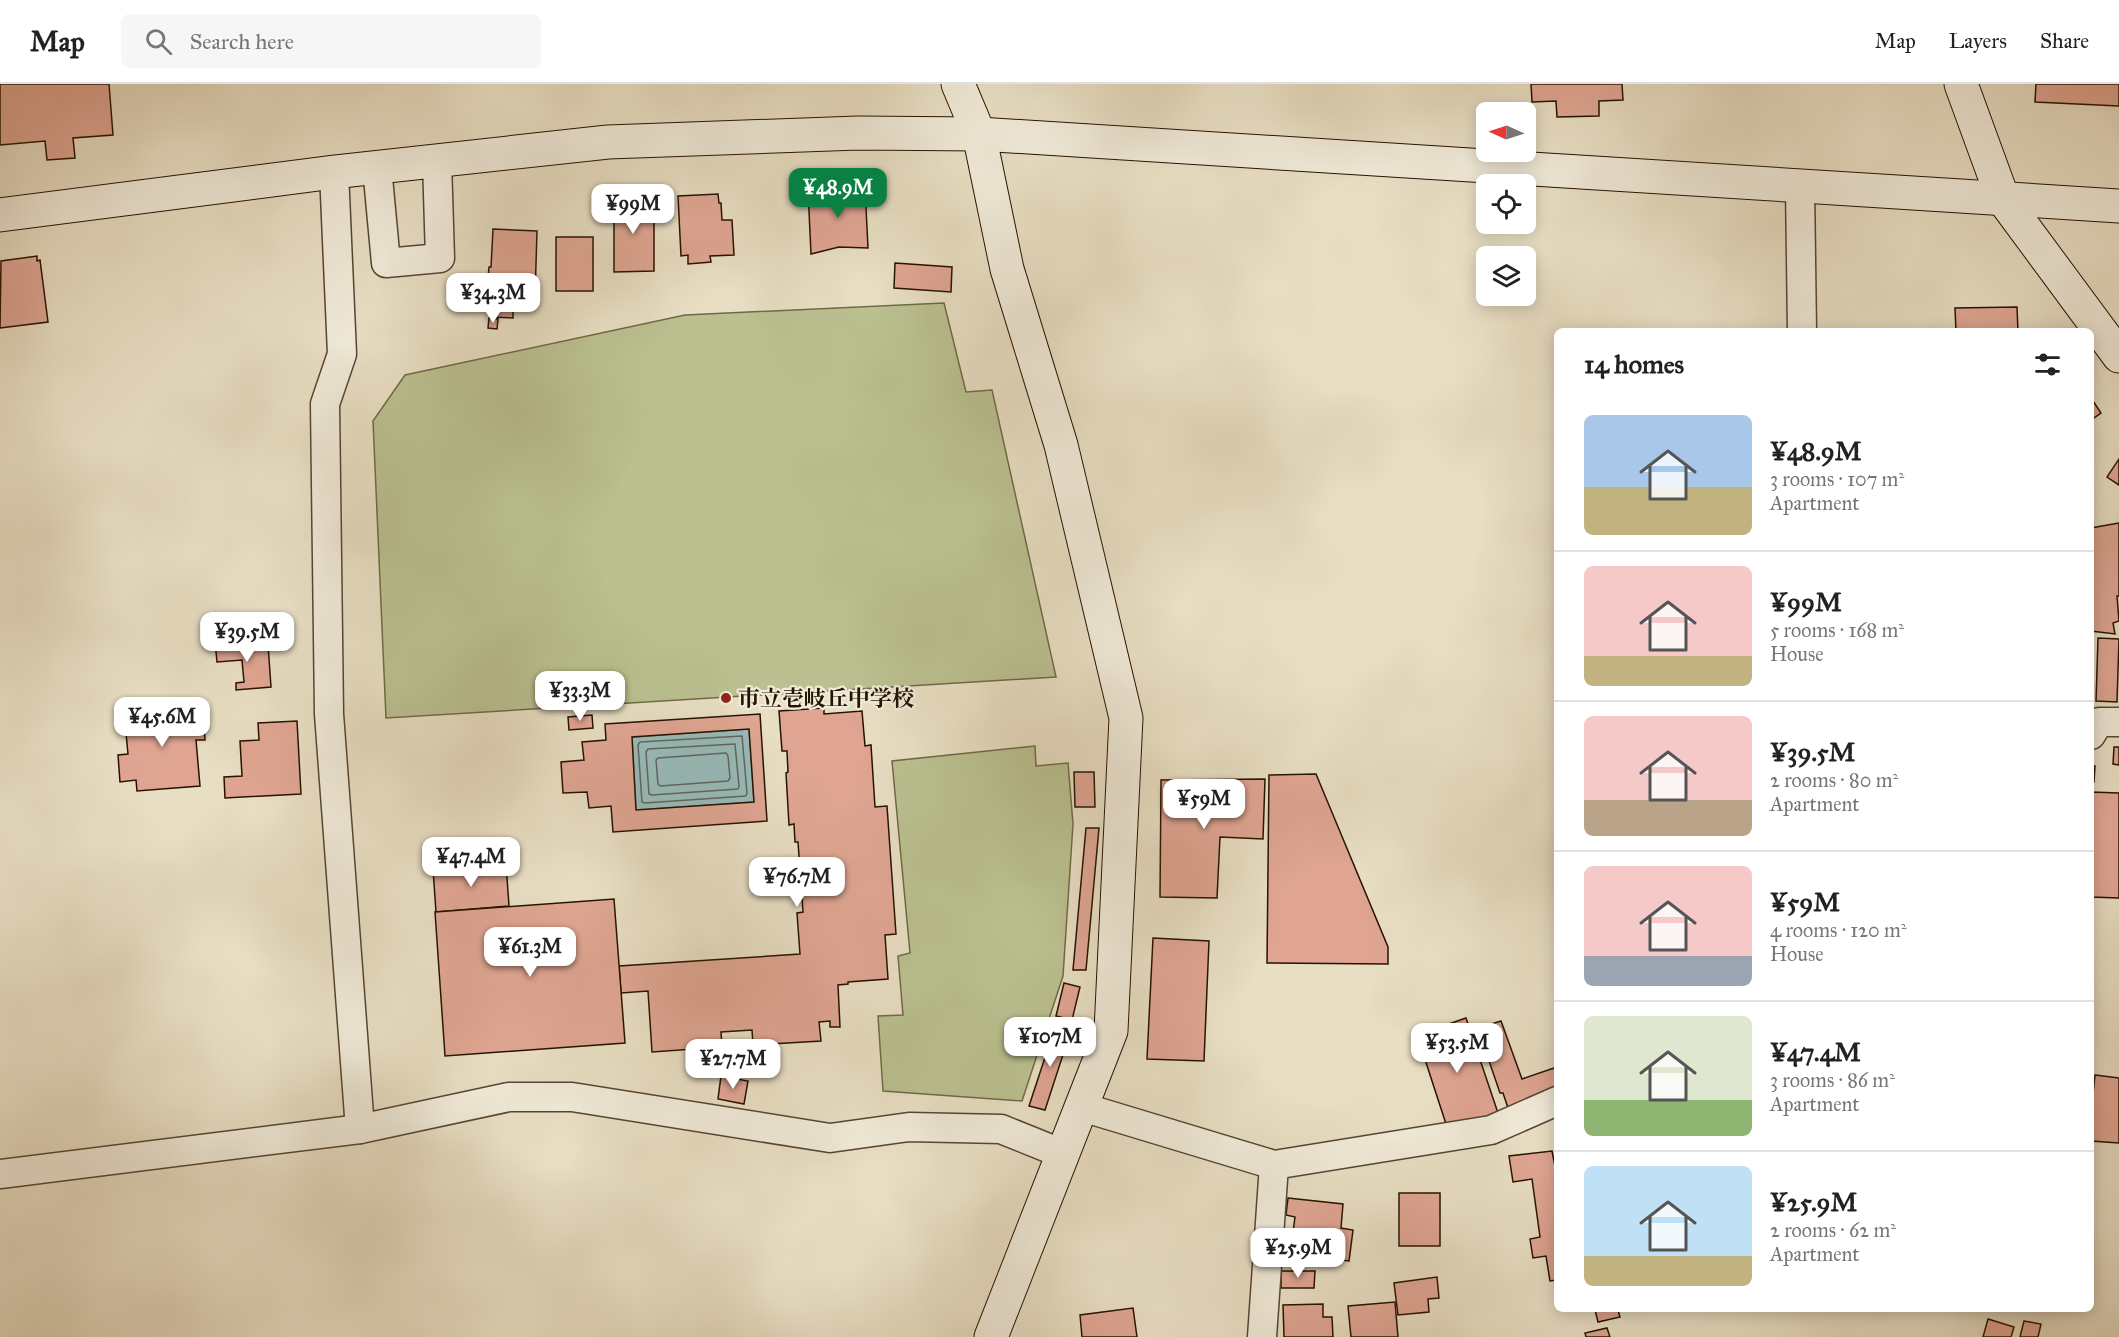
<!DOCTYPE html>
<meta charset="utf-8">
<style>
body{margin:0;font-family:"IM FELL Great Primer","Noto Serif JP",serif;background:#f6f6f6;color:#222;height:100vh;display:flex;flex-direction:column;font-size:22px;white-space:nowrap}
*{box-sizing:border-box;margin:0}
p{font-size:20px;color:#767676}
.icon{flex:none;width:33px;height:33px;fill:none;stroke:currentColor;stroke-width:2;stroke-linecap:round;stroke-linejoin:round}
.map{position:relative;flex:1;overflow:hidden}
.panel{position:absolute;left:1554px;top:244px;width:540px;height:984px;display:flex;flex-direction:column;background:#fff;border-radius:9px;box-shadow:0 3px 15px #0003}
.panel>*{flex:none}
.needle{width:39px;rotate:273deg}
.buttons{position:absolute;left:1476px;top:18px;display:grid;gap:12px}
.buttons a{display:grid;place-items:center;width:60px;height:60px;border-radius:9px;background:#fff;box-shadow:0 3px 15px #0003;font-size:30px}
.price{position:absolute;translate:-50% -51px;padding:0 14px;border-radius:12px;background:#fff;color:#222;font-size:20px;line-height:39px;filter:drop-shadow(0 2px 3px #0008)}
.price::after{content:'';position:absolute;left:50%;top:36px;width:18px;height:14px;margin-left:-9px;background:inherit;clip-path:polygon(0 0,100% 0,50% 100%)}
.price.active{background:#0b8043;color:#fff}
ul{padding:0;list-style:none}
li{display:flex;align-items:center;gap:18px;height:150px;padding:0 30px}
li+li{border-top:2px solid #e0e0e0}
li span{display:grid;place-items:center;flex:none;width:168px;height:120px;border-radius:9px;color:#555}
li>.icon{margin-inline-start:auto}
span .icon{width:72px;height:72px;fill:#fffc;stroke-width:1}
li b{font-size:26px}
h2{display:flex;justify-content:space-between;align-items:center;height:72px;padding:0 30px;font-size:26px}
header{display:flex;align-items:center;gap:36px;box-sizing:border-box;height:84px;padding:0 30px;background:#fff;border-bottom:2px solid #e0e0e0}
header strong{font-size:28px}
nav{display:flex;gap:33px;margin-inline-start:auto;font-size:21px}
.search{width:420px;height:54px;background:#f6f6f6;display:flex;align-items:center;gap:15px;box-sizing:border-box;padding:0 21px;border-radius:9px;color:#767676;font-size:22px}
.map>svg:first-child{display:block}
</style>
<header>
<strong>Map</strong>
<div class="search"><svg class="icon" aria-label="search" viewBox="0 0 24 24"><circle cx="10" cy="10" r="6"/><path d="M15 15l6 6"/></svg>Search here</div>
<nav><a>Map</a><a>Layers</a><a>Share</a></nav>
</header>
<div class="map">
<svg width="2119" height="1253" viewBox="0 0 2119 1253">
<rect width="100%" height="100%" fill="#e8dec3"/>
<filter id="stains"><feTurbulence type="fractalNoise" baseFrequency=".00333" numOctaves="4"/><feColorMatrix values="0 0 0 0 .2 0 0 0 0 .09 0 0 0 0 .02 0 0 0 .5 -.17"/></filter>
<radialGradient id="worn" r=".72"><stop offset=".6" stop-color="#630" stop-opacity="0"/><stop offset="1" stop-color="#630" stop-opacity=".3"/></radialGradient>
<g fill="#bac090" stroke="#706948" stroke-width="1.5">
<path d="M944,219L966,308L992,306L1056,593L386,634L373,337L405,291L685,231Z"/>
<path d="M1035,662L1036,682L1068,679L1073,740L1063,892L1022,1017L883,1007L878,932L903,931L898,872L910,869L892,677Z"/>
</g>
<path fill="#98bbba" stroke="#6a7770" stroke-width="1.5" d="M749,645L754,718L636,726L632,653Z"/>
<g fill="none" stroke-linecap="round" stroke-linejoin="round">
<g stroke="#5f665e" stroke-width="1.5">
<path d="M742,652L747,709L746,712L645,719L642,718L638,661L640,658Z"/>
<path d="M735,660L739,702L738,705L652,711L649,710L646,668L648,665Z"/>
<path d="M726,669L728,672L730,694L728,697L660,702L658,700L656,676L658,674Z"/>
</g>
</g>
<g fill="#dfa592" stroke="#261201" stroke-width="1.5" fill-rule="evenodd">
<path d="M0,0H109L113,51L73,54L75,74L47,76L45,57L0,61Z"/>
<path d="M1531,0H1622L1623,16L1599,17V32L1557,33L1556,17L1532,18Z"/>
<path d="M2036,0H2119V22L2035,18Z"/>
<path d="M865,103L868,164L839,163L811,170L808,106Z"/>
<path d="M718,110L719,119H721L722,136H732L734,171L710,172L711,178L688,180V171L681,172L678,112Z"/>
<path d="M614,111H645V128H654V187L614,188Z"/>
<path d="M493,145L537,147L535,213L531,212L530,224L513,223V234L490,233L491,194H488L489,183H491Z"/>
<rect x="556" y="153" width="37" height="54"/>
<path d="M37,172V177L40,176L48,238L0,244L1,177Z"/>
<path d="M895,179L952,183L951,208L894,204Z"/>
<path d="M2017,223L2018,248H1956L1955,224Z"/>
<path d="M489,234L498,235L497,245L488,244Z"/>
<path d="M2091,314L2101,329L2091,336Z"/>
<path d="M2119,375V401L2107,393Z"/>
<path d="M2119,439V512H2117L2119,537L2113,539L2115,550L2091,547V520L2093,519L2091,508V444Z"/>
<path d="M2098,554L2119,555L2117,618L2096,617Z"/>
<path d="M236,555V562L268,560L271,603L236,606V599L244,598L242,576L217,578L215,557Z"/>
<path d="M193,622L194,631L203,630L205,656H196L200,702L137,707L136,696L120,698L118,671L128,670L124,628Z"/>
<path d="M824,624V630L862,627L865,662L871,661L875,723L887,722L896,850L885,851L888,895L848,898V900L838,901L840,943H830V937L819,938L821,957L753,961L752,946L721,948L722,963L652,968L648,907L621,909L619,882L800,870L797,829L803,828L798,758H795L794,740L789,741L786,689L788,688L787,667H782L779,627Z"/>
<path d="M760,630L767,737L613,748L611,722L589,724L587,708L563,709L561,678L584,676L582,658L606,656L605,640ZM749,645L754,718L636,726L632,653Z"/>
<path d="M592,631L593,644L569,646L568,633Z"/>
<path d="M297,637L301,710L225,714L224,693L242,692L240,657L259,656L258,639Z"/>
<path d="M2114,663H2119V681L2113,680Z"/>
<path d="M2091,682H2095L2094,698H2091Z"/>
<path d="M1074,688H1094L1095,723H1075Z"/>
<path d="M1316,690L1388,863V880L1267,879L1269,691Z"/>
<path d="M1265,695L1263,755L1220,753L1217,814L1160,813L1161,696Z"/>
<path d="M2091,708L2119,709V814L2091,813Z"/>
<path d="M1086,744H1099L1086,886H1073Z"/>
<path d="M506,780L509,822L436,828L433,785Z"/>
<path d="M614,815L625,959L445,972L435,828Z"/>
<path d="M1153,854L1209,857L1204,977L1147,975Z"/>
<path d="M1064,899L1080,903L1072,936L1056,932Z"/>
<path d="M1466,934L1498,1029L1448,1046L1417,951Z"/>
<path d="M1501,937L1522,995L1554,984L1557,994V1007L1508,1024L1503,1009H1500L1487,971L1491,969L1482,943Z"/>
<path d="M1056,940L1071,946L1045,1026L1029,1022Z"/>
<path d="M2095,991L2119,994V1059L2091,1057V1030Z"/>
<path d="M721,992L748,997L744,1020L718,1015Z"/>
<path d="M1552,1067L1557,1092V1196L1550,1197L1546,1172L1533,1174L1530,1155L1540,1153L1532,1095L1513,1098L1509,1072Z"/>
<rect x="1399" y="1109" width="41" height="53"/>
<path d="M1288,1114L1343,1120L1341,1144L1353,1146L1349,1177L1290,1171L1295,1133L1286,1131Z"/>
<path d="M1281,1187H1315L1314,1204H1281Z"/>
<path d="M1437,1193L1439,1214L1428,1215L1429,1228L1398,1231L1394,1199Z"/>
<path d="M1395,1218L1398,1253H1351L1348,1222Z"/>
<path d="M1323,1220V1233H1332L1333,1253H1284L1283,1221Z"/>
<path d="M1133,1224L1137,1253H1082L1080,1231Z"/>
<path d="M1595,1226H1618L1620,1233L1598,1238Z"/>
<path d="M1988,1235L2014,1243L2011,1253H1983Z"/>
<path d="M2024,1237L2041,1240L2038,1253H2020Z"/>
<path d="M1607,1244L1610,1253H1586L1585,1249Z"/>
</g>
<g fill="none" stroke-linecap="round" stroke-linejoin="round">
<defs>
<g id="street">
<path d="M377,83L386,179L440,174L437,77"/>
<path d="M334,88L342,270L325,320L329,630L360,1045"/>
<path d="M1800,101L1802,248"/>
<path d="M2091,651L2099,638H2119"/>
<path d="M1082,1023L1274,1081L1491,1046L1557,1017"/>
<path d="M0,1090L360,1045L509,1013H572L830,1054L909,1043L1001,1045L1063,1070"/>
<path d="M1262,1253L1274,1081"/>
</g>
<g id="secondary">
<path d="M958,0L979,50L1007,185L1061,361L1126,634L1111,947L991,1253"/>
<path d="M1961,0L2003,115L2119,272"/>
<path d="M0,131L334,88L608,58L858,49L979,50L2119,122"/>
</g>
</defs>
<use href="#street" stroke="#564532" stroke-width="31"/>
<use href="#secondary" stroke="#261201" stroke-width="35"/>
<use href="#street" stroke="#f0ead8" stroke-width="28"/>
<use href="#secondary" stroke="#f0ead8" stroke-width="33"/>
</g>
<circle fill="#8f2418" stroke="#f0ead8" stroke-width="2" cx="726" cy="614" r="6"/>
<g text-anchor="middle" dominant-baseline="central" stroke-width="4.5" stroke-linejoin="round" paint-order="stroke">
<g font-size="22" font-weight="bold" fill="#261201" stroke="#f0ead8" text-anchor="start">
<text x="738" y="614">市立壱岐丘中学校</text>
</g>
</g>
<rect width="100%" height="100%" filter="url(#stains)"/>
<rect width="100%" height="100%" fill="url(#worn)"/>
</svg>
<div class="buttons">
<a><svg class="needle" viewBox="-14 -14 28 28"><path d="M0-13l5 13h-10z" fill="#e53935"/><path d="M0 13l5-13h-10z" fill="#767676"/></svg></a>
<a><svg class="icon" aria-label="locate" viewBox="0 0 24 24"><circle cx="12" cy="12" r="6"/><path d="M12 2v4M12 18v4M2 12h4M18 12h4"/></svg></a>
<a><svg class="icon" aria-label="layers" viewBox="0 0 24 24"><path d="M12 4l9 5-9 5-9-5zM3 14l9 5 9-5"/></svg></a>
</div>
<b class="price active" style="left:838px;top:135px">¥48.9M</b>
<b class="price" style="left:633px;top:151px">¥99M</b>
<b class="price" style="left:493px;top:240px">¥34.3M</b>
<b class="price" style="left:247px;top:579px">¥39.5M</b>
<b class="price" style="left:580px;top:638px">¥33.3M</b>
<b class="price" style="left:162px;top:664px">¥45.6M</b>
<b class="price" style="left:1204px;top:746px">¥59M</b>
<b class="price" style="left:471px;top:804px">¥47.4M</b>
<b class="price" style="left:797px;top:824px">¥76.7M</b>
<b class="price" style="left:530px;top:894px">¥61.3M</b>
<b class="price" style="left:1050px;top:984px">¥107M</b>
<b class="price" style="left:1457px;top:990px">¥53.5M</b>
<b class="price" style="left:733px;top:1006px">¥27.7M</b>
<b class="price" style="left:1298px;top:1195px">¥25.9M</b>
<section class="panel">
<h2>14 homes<svg class="icon" aria-label="filters" viewBox="0 0 24 24"><path d="M4 7h16M4 17h16"/><circle cx="9" cy="7" r="2"/><circle cx="15" cy="17" r="2"/></svg></h2>
<ul>
<li><span style="background:linear-gradient(#a9c7e8 60%,#c2b280 0)"><svg class="icon" aria-label="home" viewBox="0 0 24 24"><path d="M3 11l9-7 9 7M6 9v11h12V9"/></svg></span><div><b>¥48.9M</b><p>3 rooms · 107 m²</p><p>Apartment</p></div></li>
<li><span style="background:linear-gradient(#f6c9c9 75%,#c2b280 0)"><svg class="icon" aria-label="home" viewBox="0 0 24 24"><path d="M3 11l9-7 9 7M6 9v11h12V9"/></svg></span><div><b>¥99M</b><p>5 rooms · 168 m²</p><p>House</p></div></li>
<li><span style="background:linear-gradient(#f6c9c9 70%,#b9a48a 0)"><svg class="icon" aria-label="home" viewBox="0 0 24 24"><path d="M3 11l9-7 9 7M6 9v11h12V9"/></svg></span><div><b>¥39.5M</b><p>2 rooms · 80 m²</p><p>Apartment</p></div></li>
<li><span style="background:linear-gradient(#f6c9c9 75%,#9aa5b1 0)"><svg class="icon" aria-label="home" viewBox="0 0 24 24"><path d="M3 11l9-7 9 7M6 9v11h12V9"/></svg></span><div><b>¥59M</b><p>4 rooms · 120 m²</p><p>House</p></div></li>
<li><span style="background:linear-gradient(#dfe7d0 70%,#8fb573 0)"><svg class="icon" aria-label="home" viewBox="0 0 24 24"><path d="M3 11l9-7 9 7M6 9v11h12V9"/></svg></span><div><b>¥47.4M</b><p>3 rooms · 86 m²</p><p>Apartment</p></div></li>
<li><span style="background:linear-gradient(#bfe0f5 75%,#c2b280 0)"><svg class="icon" aria-label="home" viewBox="0 0 24 24"><path d="M3 11l9-7 9 7M6 9v11h12V9"/></svg></span><div><b>¥25.9M</b><p>2 rooms · 62 m²</p><p>Apartment</p></div></li>
</ul>
</section>
</div>
